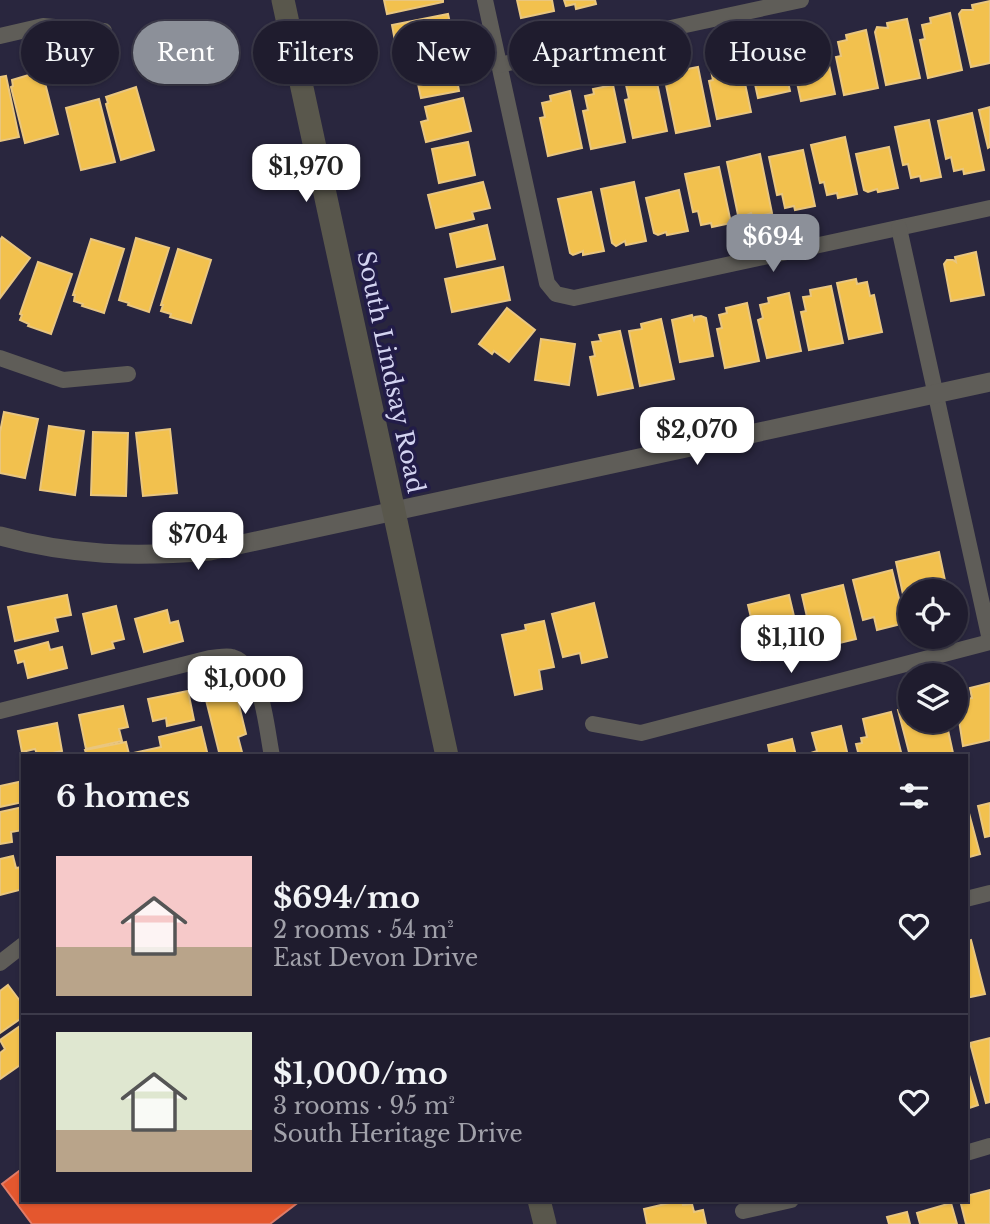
<!DOCTYPE html>
<meta charset="utf-8">
<style>
body{margin:0;font-family:"Libre Baskerville",serif;background:#272536;color:#f1f3f6;height:100vh;display:flex;flex-direction:column;font-size:26px;white-space:nowrap}
*{box-sizing:border-box;margin:0}
p{font-size:23px;color:#a1a1aa}
.icon{flex:none;width:38px;height:38px;fill:none;stroke:currentColor;stroke-width:2;stroke-linecap:round;stroke-linejoin:round}
.map{position:relative;flex:1;overflow:hidden}
.side{position:absolute;left:21px;top:754px;width:947px;height:448px;display:flex;flex-direction:column;background:#1f1c2e;border-radius:0px;box-shadow:0 2px 5px #0004,0 0 0 2px #3c3a4a}
.side>*{flex:none}
.banner{position:absolute;left:21px;top:21px;width:948px;height:63px;display:flex;gap:14px}
.controls{position:absolute;left:898px;top:579px;display:grid;gap:14px}
.controls a{display:grid;place-items:center;width:70px;height:70px;border-radius:50%;background:#1f1c2e;box-shadow:0 2px 5px #0004,0 0 0 2px #3c3a4a;font-size:35px}
.price{position:absolute;translate:-50% -60px;padding:0 16px;border-radius:14px;background:#fff;color:#222;font-size:23px;line-height:46px;filter:drop-shadow(0 2px 4px #0008)}
.price::after{content:'';position:absolute;left:50%;top:42px;width:21px;height:16px;margin-left:-10px;background:inherit;clip-path:polygon(0 0,100% 0,50% 100%)}
.price.active{background:#8c9099;color:#fff}
ul{padding:0;list-style:none}
li{display:flex;align-items:center;gap:21px;height:175px;padding:0 35px}
li+li{border-top:2px solid #3c3a4a}
li span{display:grid;place-items:center;flex:none;width:196px;height:140px;border-radius:0px;color:#555}
li>.icon{margin-inline-start:auto}
span .icon{width:84px;height:84px;fill:#fffc;stroke-width:1}
li b{font-size:30px}
h2{display:flex;justify-content:space-between;align-items:center;height:84px;padding:0 35px;font-size:30px}
.chip{padding:0 24px;border-radius:32px;background:#1f1c2e;box-shadow:0 2px 5px #0004,0 0 0 2px #3c3a4a;font-size:24px;line-height:63px}
.chip.active{background:#8c9099;color:#fff}
.map>svg:first-child{display:block}
</style>
<div class="map">
<svg width="990" height="1224" viewBox="0 0 990 1224">
<rect width="100%" height="100%" fill="#29263e"/>
<g fill="#f2c14e" stroke="#e9c67f" stroke-width="2">
<path d="M384,0H443V2L387,14Z"/>
<path d="M517,0H552L554,11L521,18Z"/>
<path d="M564,0H595L596,4L576,9L575,4L566,6Z"/>
<path d="M990,1V63L971,67L959,14L962,10H973L972,5Z"/>
<path d="M950,13L962,70L928,78L920,40L925,39L922,25L931,23L930,18Z"/>
<path d="M448,14L455,46L398,57L392,25Z"/>
<path d="M907,19L920,78L886,85L875,32L877,27L888,28L887,23Z"/>
<path d="M866,30L878,88L844,95L836,57L841,56L838,42L847,40L846,35Z"/>
<path d="M823,37L835,94L801,101L793,64L798,63L795,49L804,47L802,41Z"/>
<path d="M781,49L790,91L758,98L750,61L753,57L761,58V53Z"/>
<path d="M739,55L751,112L717,119L709,81L713,80L710,66L720,64L718,59Z"/>
<path d="M453,57L459,91L421,98L414,65Z"/>
<path d="M698,67L710,126L676,133L665,80L667,75L679,76L677,71Z"/>
<path d="M42,71L58,134L25,143L11,87L13,86L12,80Z"/>
<path d="M655,73L667,131L633,138L625,100L629,99L626,85L635,83L634,78Z"/>
<path d="M6,76L19,137L0,141V77Z"/>
<path d="M613,85L625,142L591,149L583,111L588,110L585,96L594,94L593,89Z"/>
<path d="M136,87L154,150L121,160L106,104L108,103L106,97Z"/>
<path d="M570,91L582,148L548,156L540,118L545,117L542,103L551,101L550,96Z"/>
<path d="M463,98L471,131L426,142L421,122L428,120L425,107Z"/>
<path d="M99,99L115,162L81,170L66,108Z"/>
<path d="M990,107V147L988,148L979,110Z"/>
<path d="M972,113L984,170L964,174L963,169L954,171L951,157L946,159L938,121Z"/>
<path d="M929,120L941,177L921,181L920,176L911,178L908,164L903,165L895,127Z"/>
<path d="M845,137L857,194L838,198L837,193L827,195L824,182L820,183L811,145Z"/>
<path d="M468,142L475,175L439,183L432,149Z"/>
<path d="M889,147L898,188L878,192L877,189L868,192L864,190L856,154Z"/>
<path d="M803,150L815,206L795,210L794,206L785,208L782,194L777,195L769,157Z"/>
<path d="M760,154L772,213L753,218L751,213L742,217L738,215L727,162Z"/>
<path d="M719,167L731,223L712,227L711,223L701,225L698,211L693,212L685,174Z"/>
<path d="M483,182L490,208L472,212L474,219L436,228L428,195Z"/>
<path d="M634,182L646,241L626,245L625,241L616,246L612,243L601,189Z"/>
<path d="M679,190L688,231L667,235L666,232L658,235L654,233L646,198Z"/>
<path d="M591,192L604,251L583,255V251L573,255L570,253L558,199Z"/>
<path d="M487,225L495,259L457,267L450,234Z"/>
<path d="M2,237L30,258L0,298V240Z"/>
<path d="M136,238L169,248L149,312L128,305L129,303L119,300Z"/>
<path d="M91,239L124,249L104,313L82,306L83,304L74,301L75,295H73Z"/>
<path d="M178,249L211,260L191,323L170,317L171,314L161,311L163,305H161Z"/>
<path d="M976,252L984,295L951,301L944,264L947,260H953L956,262L955,257Z"/>
<path d="M38,262L72,274L51,334L28,326L29,324L20,320L22,315L20,314Z"/>
<path d="M503,267L510,300L452,312L445,279Z"/>
<path d="M856,279L857,284L867,282L870,296L874,295L882,332L849,339L837,283Z"/>
<path d="M831,286L843,343L809,350L801,312L806,311L803,297L811,296L810,290Z"/>
<path d="M789,293L801,351L767,358L758,320L763,318L760,305L769,303L768,298Z"/>
<path d="M747,303L759,361L725,368L717,329L722,328L719,315L727,313L726,308Z"/>
<path d="M507,308L535,330L509,362L494,351L492,354L479,344Z"/>
<path d="M692,315L694,320L695,317L701,316L706,318L713,356L680,362L672,320Z"/>
<path d="M661,319L674,379L640,386L629,331L642,329L641,324Z"/>
<path d="M620,331L633,388L598,395L590,357L595,356L592,342L601,341L599,335Z"/>
<path d="M541,339L575,344L569,385L535,380Z"/>
<path d="M4,412L38,419L25,478L0,473V432Z"/>
<path d="M49,426L84,431L75,495L40,490Z"/>
<path d="M170,429L177,493L143,496L136,433Z"/>
<path d="M93,432L128,433L126,496L91,495Z"/>
<path d="M939,552L947,590L910,592L909,622L896,562Z"/>
<path d="M892,570L905,623L877,630L874,617L863,620L853,580Z"/>
<path d="M843,585L856,639L831,645L829,634L812,639L802,595Z"/>
<path d="M67,595L71,615L55,618L58,631L15,641L8,607Z"/>
<path d="M789,595L802,650L761,660L748,605Z"/>
<path d="M594,603L607,657L582,663L580,653L563,657L552,614Z"/>
<path d="M116,606L124,639L112,642L114,648L92,654L83,614Z"/>
<path d="M167,610L170,623L178,621L183,641L144,652L135,619Z"/>
<path d="M544,621L554,667L539,670L542,689L515,695L502,635L526,630L525,625Z"/>
<path d="M48,642L50,650L62,647L67,668L28,678L24,661L18,663L15,651Z"/>
<path d="M990,683V740L963,746L956,701L972,698L970,688Z"/>
<path d="M188,691L194,720L167,726L166,718L153,721L148,699Z"/>
<path d="M236,693L246,734L238,737L243,756H220L206,700Z"/>
<path d="M123,706L128,727L119,729L122,741L86,749L79,715Z"/>
<path d="M910,707V721H946L953,753L940,756H910L898,710Z"/>
<path d="M891,712L902,756H859L856,744L862,743L861,738L867,737L863,719Z"/>
<path d="M57,723L62,751L38,756L35,749L22,752L18,731Z"/>
<path d="M841,726L848,756H812L811,753L817,751L812,733Z"/>
<path d="M201,727L208,756H87L85,750L126,742L129,754L161,747L159,737Z"/>
<path d="M792,739L796,756H764L770,755L768,745Z"/>
<path d="M23,781V802L0,807V786Z"/>
<path d="M966,802L980,854L966,858Z"/>
<path d="M990,803V836L985,837L978,806Z"/>
<path d="M23,807V830L11,832L12,842L0,844V812Z"/>
<path d="M13,856L16,868L22,867L23,889L0,895V859Z"/>
<path d="M971,940L985,994L966,998V942Z"/>
<path d="M8,985L23,1005V1017L0,1033V991Z"/>
<path d="M23,1024V1063L0,1079V1053L5,1049L0,1040Z"/>
<path d="M990,1038V1102L986,1103L970,1043Z"/>
<path d="M966,1065L978,1105L966,1109Z"/>
<path d="M990,1190V1224H966L960,1200H966V1196Z"/>
<path d="M682,1200L683,1205L692,1204L694,1212L703,1210L706,1224H647L644,1209Z"/>
<path d="M951,1203L957,1224H920L917,1213Z"/>
<path d="M907,1212L910,1224H889L887,1217Z"/>
</g>
<path fill="#e4572e" stroke="#df7c68" stroke-width="2" d="M23,1168V1200L300,1201L270,1224H32L2,1184Z"/>
<g fill="none" stroke-linecap="round" stroke-linejoin="round">
<g stroke="#5f5d58" stroke-width="16">
<path d="M485,0L547,283L556,294L574,298L990,208"/>
<path d="M0,36L43,26L104,31"/>
<path d="M499,65L801,0"/>
<path d="M899,228L990,640"/>
<path d="M0,358L63,380L128,374"/>
<path d="M0,711L210,658C216,658 226,655 232,657C263,666 266,728 272,756"/>
<path d="M593,724L641,733L990,642"/>
<path d="M966,899L990,893"/>
<path d="M0,963L23,945"/>
<path d="M966,1153L990,1146"/>
<path d="M743,1211L791,1200"/>
</g>
<path stroke="#5f5d58" stroke-width="19" d="M0,536C71,556 137,557 210,551L990,382"/>
<g stroke="#59574c" stroke-width="23">
<path d="M283,0L447,756"/>
<path d="M539,1200L545,1224"/>
</g>
</g>
<g text-anchor="middle" dominant-baseline="central" stroke-width="7" stroke-linejoin="round" paint-order="stroke">
<g font-size="24" fill="#d3d3f0" stroke="#221c48">
<text transform="translate(391 372) rotate(78)">South Lindsay Road</text>
</g>
</g>
</svg>
<div class="controls">
<a><svg class="icon" aria-label="locate" viewBox="0 0 24 24"><circle cx="12" cy="12" r="6"/><path d="M12 2v4M12 18v4M2 12h4M18 12h4"/></svg></a>
<a><svg class="icon" aria-label="layers" viewBox="0 0 24 24"><path d="M12 4l9 5-9 5-9-5zM3 14l9 5 9-5"/></svg></a>
</div>
<b class="price" style="left:306px;top:204px">$1,970</b>
<b class="price active" style="left:773px;top:274px">$694</b>
<b class="price" style="left:697px;top:467px">$2,070</b>
<b class="price" style="left:198px;top:572px">$704</b>
<b class="price" style="left:791px;top:675px">$1,110</b>
<b class="price" style="left:245px;top:716px">$1,000</b>
<div class="banner">
<a class="chip">Buy</a>
<a class="chip active">Rent</a>
<a class="chip">Filters</a>
<a class="chip">New</a>
<a class="chip">Apartment</a>
<a class="chip">House</a>
</div>
<section class="side">
<h2>6 homes<svg class="icon" aria-label="filters" viewBox="0 0 24 24"><path d="M4 7h16M4 17h16"/><circle cx="9" cy="7" r="2"/><circle cx="15" cy="17" r="2"/></svg></h2>
<ul>
<li><span style="background:linear-gradient(#f6c9c9 65%,#b9a48a 0)"><svg class="icon" aria-label="home" viewBox="0 0 24 24"><path d="M3 11l9-7 9 7M6 9v11h12V9"/></svg></span><div><b>$694/mo</b><p>2 rooms · 54 m²</p><p>East Devon Drive</p></div><svg class="icon" aria-label="heart" viewBox="0 0 24 24"><path d="M12 20l-8-8c-3-5 5-10 8-4 3-6 11-1 8 4z"/></svg></li>
<li><span style="background:linear-gradient(#dfe7d0 70%,#b9a48a 0)"><svg class="icon" aria-label="home" viewBox="0 0 24 24"><path d="M3 11l9-7 9 7M6 9v11h12V9"/></svg></span><div><b>$1,000/mo</b><p>3 rooms · 95 m²</p><p>South Heritage Drive</p></div><svg class="icon" aria-label="heart" viewBox="0 0 24 24"><path d="M12 20l-8-8c-3-5 5-10 8-4 3-6 11-1 8 4z"/></svg></li>
</ul>
</section>
</div>
